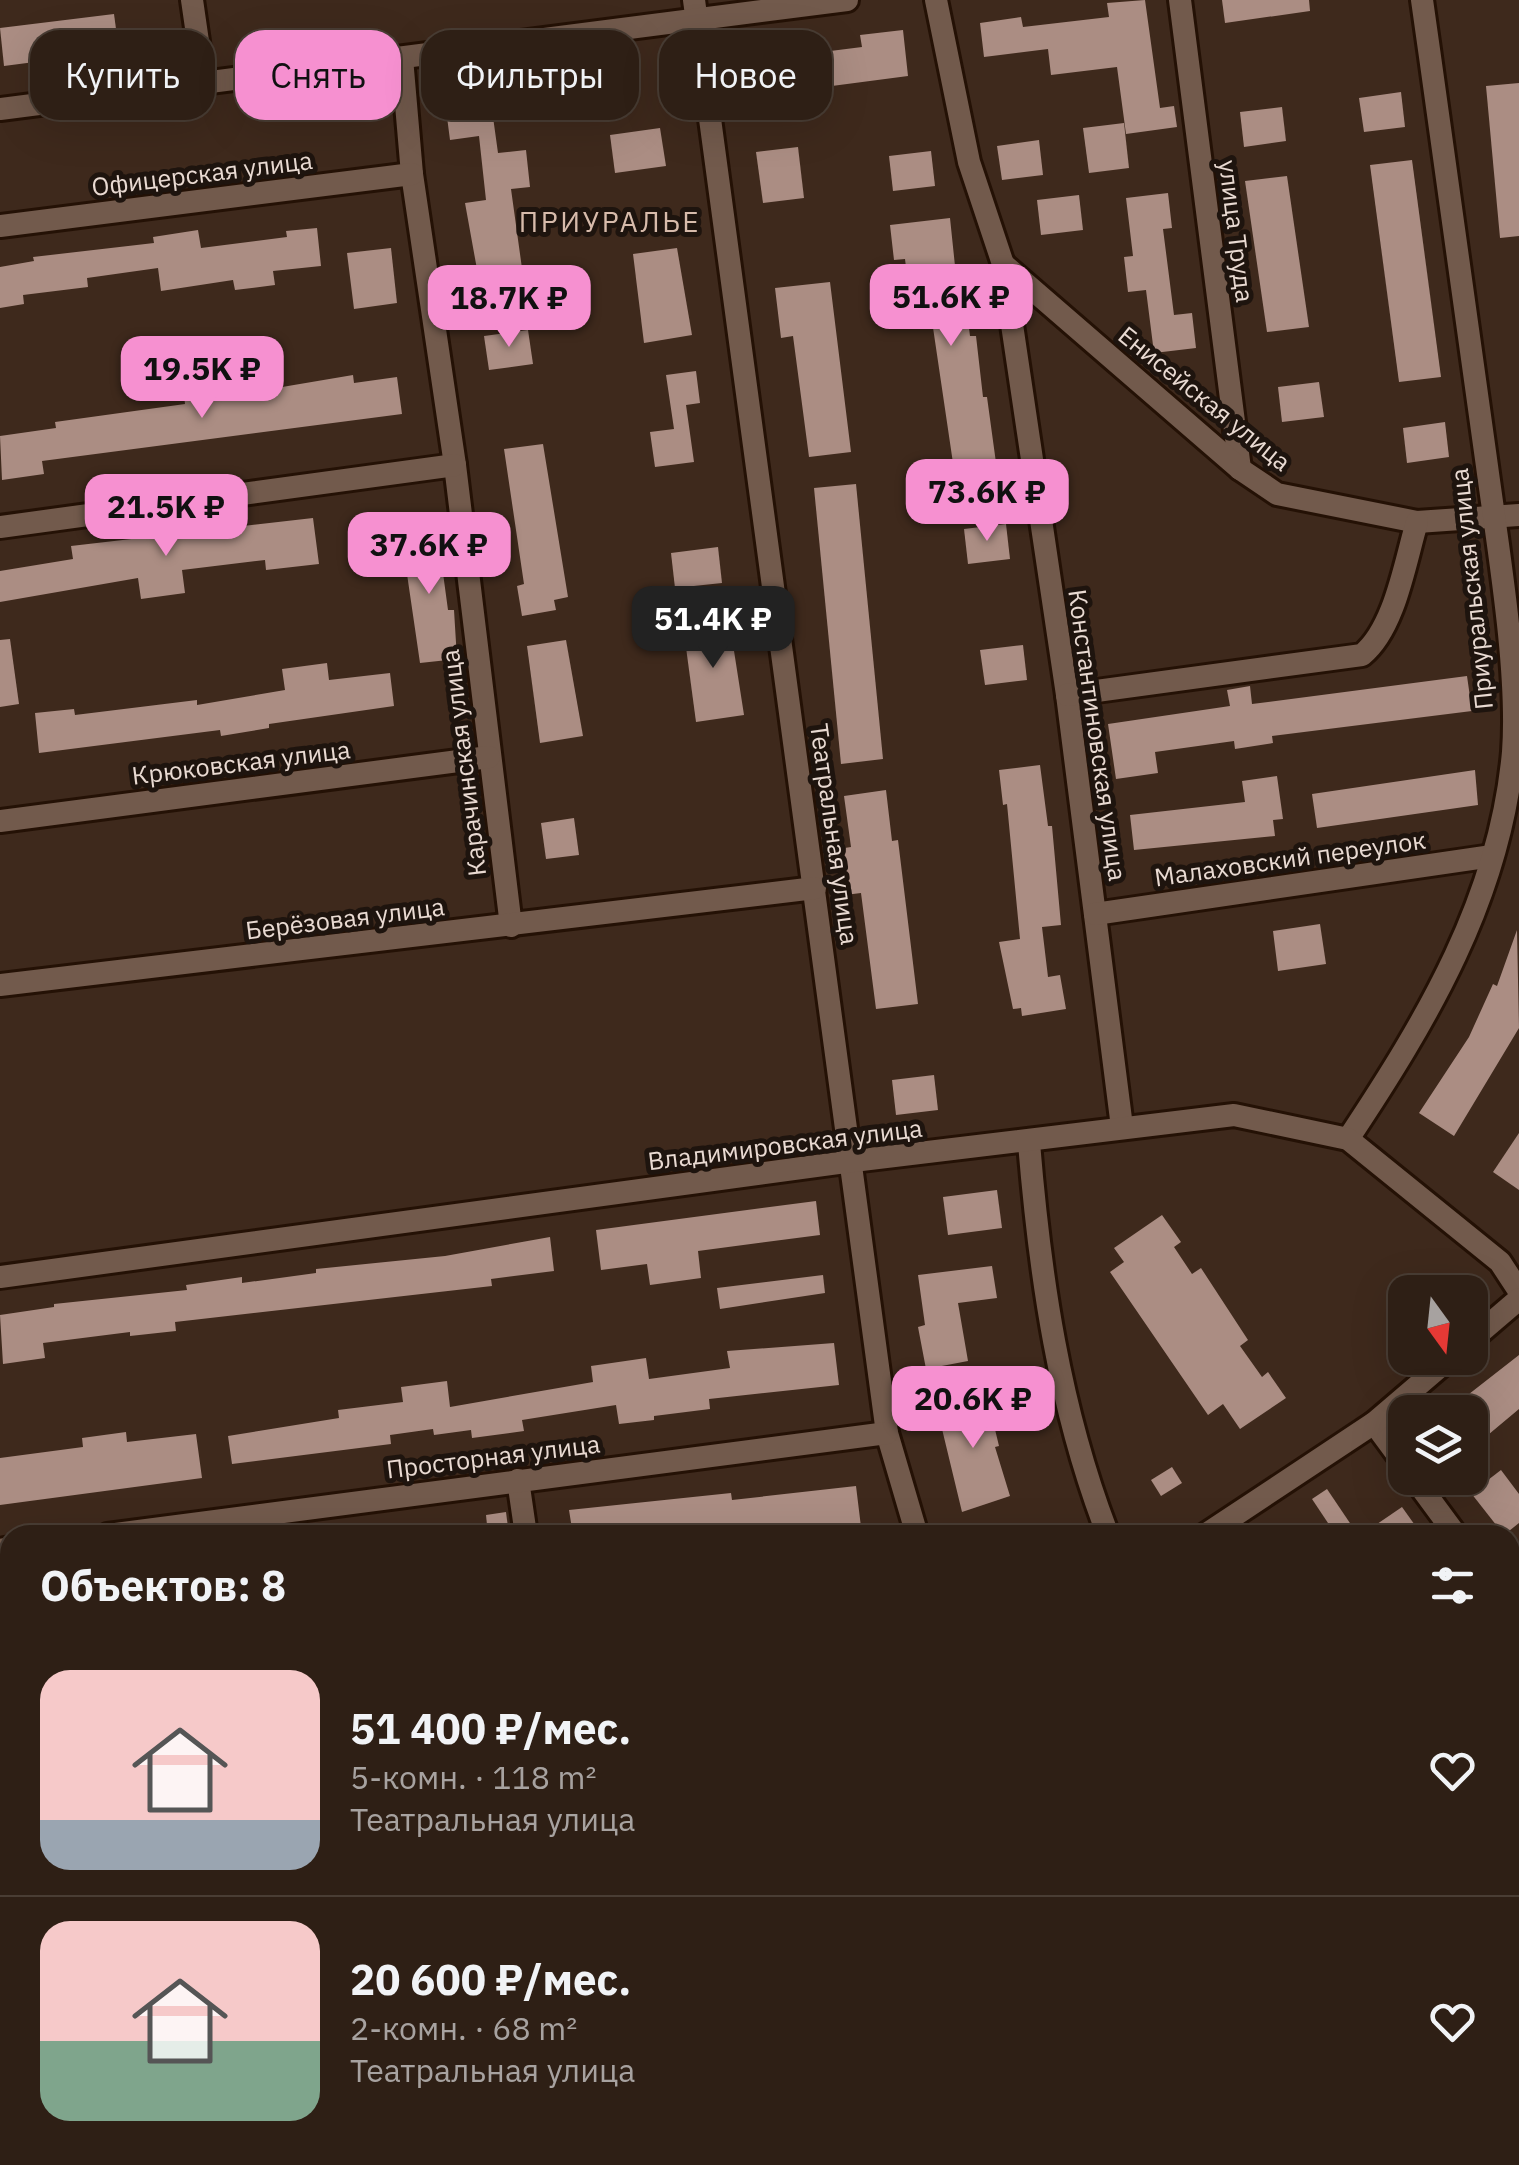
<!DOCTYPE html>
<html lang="ru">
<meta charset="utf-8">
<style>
body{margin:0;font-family:"IBM Plex Sans",sans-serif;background:#36271e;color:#f1f3f6;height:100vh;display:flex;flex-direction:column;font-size:38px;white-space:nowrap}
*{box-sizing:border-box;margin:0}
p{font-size:32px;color:#a7a2a0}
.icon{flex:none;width:55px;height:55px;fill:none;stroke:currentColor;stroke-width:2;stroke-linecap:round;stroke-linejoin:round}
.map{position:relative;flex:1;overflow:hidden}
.panel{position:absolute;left:0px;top:1525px;width:1520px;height:640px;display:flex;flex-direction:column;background:#2e1f15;border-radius:30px 30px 0 0;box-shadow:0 10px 40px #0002,0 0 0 2px #493d34}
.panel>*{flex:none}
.top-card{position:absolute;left:30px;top:30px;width:1000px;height:90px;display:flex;gap:20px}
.needle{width:65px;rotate:165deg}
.controls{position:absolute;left:1388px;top:1275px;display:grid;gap:20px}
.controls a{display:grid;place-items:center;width:100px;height:100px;border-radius:20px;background:#2e1f15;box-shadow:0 10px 40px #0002,0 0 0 2px #493d34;font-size:50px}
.price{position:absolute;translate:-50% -85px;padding:0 22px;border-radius:20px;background:#f690d0;color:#111;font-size:32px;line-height:65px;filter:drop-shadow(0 2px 5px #0008)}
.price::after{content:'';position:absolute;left:50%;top:60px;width:30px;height:22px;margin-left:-15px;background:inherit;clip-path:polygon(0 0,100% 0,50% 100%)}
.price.on{background:#222;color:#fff}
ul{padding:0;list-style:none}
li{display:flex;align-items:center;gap:30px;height:250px;padding:0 40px}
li+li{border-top:2px solid #493d34}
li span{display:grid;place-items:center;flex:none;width:280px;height:200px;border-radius:30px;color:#555}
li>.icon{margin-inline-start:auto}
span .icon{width:120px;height:120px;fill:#fffc;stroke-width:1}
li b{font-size:42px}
h2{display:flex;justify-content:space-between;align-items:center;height:120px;padding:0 40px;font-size:42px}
.chip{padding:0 35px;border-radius:30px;background:#2e1f15;box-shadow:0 10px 40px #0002,0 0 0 2px #493d34;font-size:35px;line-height:90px}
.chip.on{background:#f690d0;color:#111}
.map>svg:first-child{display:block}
</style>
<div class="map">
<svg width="1519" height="2165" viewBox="0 0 1519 2165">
<rect width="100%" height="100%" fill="#3e291c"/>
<g fill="#ab8d83">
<path d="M1145,0L1160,108L1174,106L1177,127L1126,134L1117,67L1051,75L1048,49L984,57L980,23L1021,17L1023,27L1109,17L1107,3Z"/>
<path d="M1222,0H1309L1310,11L1225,23Z"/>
<path d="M114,14L119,51L4,66L0,28Z"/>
<path d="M903,30L908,76L809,89V82L752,89L746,45L781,41L783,57L862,47L860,35Z"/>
<path d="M571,71L577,114L531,120L524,78Z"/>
<path d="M1519,83V236L1500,238L1486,86Z"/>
<path d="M489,88L498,153L526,150L530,187L511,189L525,290L482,297L465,203L486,200L479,136L450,140L444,94Z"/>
<path d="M1401,92L1405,127L1364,132L1359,98Z"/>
<path d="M1282,107L1286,141L1244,147L1240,112Z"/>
<path d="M1124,123L1129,168L1089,173L1083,128Z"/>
<path d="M660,128L666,166L615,173L610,135Z"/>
<path d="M1039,140L1043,175L1002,180L997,146Z"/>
<path d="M798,147L804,198L763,203L756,152Z"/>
<path d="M931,151L935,186L893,191L889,156Z"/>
<path d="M1412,160L1441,377L1399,382L1370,165Z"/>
<path d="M1287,176L1309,327L1267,332L1245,181Z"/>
<path d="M1168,193L1172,228L1163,229L1174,315L1192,313L1196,348L1154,353L1146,290L1128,292L1124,257L1133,256L1126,198Z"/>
<path d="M1079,195L1083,230L1041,235L1037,200Z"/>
<path d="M950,218L955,266L961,265L970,336H976L983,397H987L1000,492L958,497L931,314L912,316L905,259L894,260L890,225Z"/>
<path d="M317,228L321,266L273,271L275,285L235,290L233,280L161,291L158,268L87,278L88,287L23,295L24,304L0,308V267L34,261L33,257L154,243L153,237L198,230L201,248L287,237L286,231Z"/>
<path d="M391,248L397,303L354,309L347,253Z"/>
<path d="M677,248L692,335L644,343L633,254Z"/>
<path d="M830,282L851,452L809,457L793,336L781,338L775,288Z"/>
<path d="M528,330L533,364L489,370L484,336Z"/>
<path d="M696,371L700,403L686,405L694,462L655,467L650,432L674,429L666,375Z"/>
<path d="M353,375L354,383L397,377L402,414L42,461L44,474L2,480L0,436L56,428L55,422L185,404L184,395L222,390L223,397Z"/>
<path d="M1319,382L1324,417L1282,422L1278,387Z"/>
<path d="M1445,422L1449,457L1407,463L1403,428Z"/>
<path d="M543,444L568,597L554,600L556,610L522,616L517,586L524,584L504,449Z"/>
<path d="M856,484L883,759L841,764L814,488Z"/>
<path d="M313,518L319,564L266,570L265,560L182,570L185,593L141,599L138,578L0,602V571L73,559L71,546Z"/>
<path d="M1006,524L1010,559L968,564L964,529Z"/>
<path d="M437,529L448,610H454L457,659L420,663L401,533Z"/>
<path d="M718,547L722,583L675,588L671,553Z"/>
<path d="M729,619L744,715L696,722L683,625Z"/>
<path d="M10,639L19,704L0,707V640Z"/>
<path d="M566,640L583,736L540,743L527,646Z"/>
<path d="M1023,645L1027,680L985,685L980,650Z"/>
<path d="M327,663L329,680L390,673L394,706L269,724V728L221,736L220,730L39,753L35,713L74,709L75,715L197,700V705L285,690L282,669Z"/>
<path d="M1467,676L1472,711L1272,736L1273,743L1235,749L1234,741L1155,752L1158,773L1116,779L1108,724L1230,706L1227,690L1250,686L1252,704Z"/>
<path d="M1040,765L1048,826H1052L1061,925L1042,927L1048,977L1060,975L1066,1009L1022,1016L1021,1008L1013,1009L999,942L1020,939L1007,804L1003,805L999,770Z"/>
<path d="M1475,770L1478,805L1317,828L1312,794Z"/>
<path d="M1277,776L1283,819L1273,820L1275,836L1134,850L1130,815L1245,802L1242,781Z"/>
<path d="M886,790L892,841L898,840L918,1004L876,1009L861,893L845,895L838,849L851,847L844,796Z"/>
<path d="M574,818L579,855L546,859L541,823Z"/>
<path d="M1320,924L1326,964L1278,971L1273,931Z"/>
<path d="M1517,930L1519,1028L1454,1136L1419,1113L1469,1037L1493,984L1497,986Z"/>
<path d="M934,1075L938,1110L896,1115L892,1080Z"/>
<path d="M1519,1133V1190L1493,1172Z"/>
<path d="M997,1190L1002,1228L948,1235L943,1197Z"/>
<path d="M816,1201L820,1235L698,1251L701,1278L650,1285L647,1264L601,1270L596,1230Z"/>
<path d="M1162,1215L1181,1242L1174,1247L1192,1274L1201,1268L1248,1340L1240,1346L1262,1377L1268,1372L1286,1398L1240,1429L1223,1404L1208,1415L1110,1272L1124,1262L1114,1248Z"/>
<path d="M550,1237L554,1271L491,1279L492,1286L175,1322L176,1331L130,1336V1332L43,1343L45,1358L3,1364L0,1315L54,1307V1304L187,1290L186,1285L242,1277V1283L316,1273V1269L445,1256Z"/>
<path d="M992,1266L997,1298L958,1303L968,1361L926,1369L918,1327L925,1325L918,1275Z"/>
<path d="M823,1275L825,1293L720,1309L717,1288Z"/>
<path d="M834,1343L839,1385L709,1399L710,1409L654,1416V1420L619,1424L616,1405L522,1420L524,1431L472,1438L471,1430L434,1435L433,1429L390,1435L391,1444L232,1464L228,1436L339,1418L338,1410L403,1402L401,1387L447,1381L450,1407L593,1382L591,1366L646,1358L649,1379L730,1368L727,1351Z"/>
<path d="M1519,1355V1409L1470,1450V1412H1446Z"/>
<path d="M986,1392L999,1446L995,1447L1010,1496L962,1512L936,1404Z"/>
<path d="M126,1432L127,1442L196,1434L202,1478L0,1505V1458L83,1447L82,1438Z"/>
<path d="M1172,1467L1182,1483L1161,1496L1151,1480Z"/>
<path d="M1501,1470L1519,1494V1523L1504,1535L1471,1493Z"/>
<path d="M856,1486L862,1535H689V1531L573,1535L569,1510L731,1493L732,1500Z"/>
<path d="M1327,1489L1358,1535H1336L1312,1499Z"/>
<path d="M1402,1507L1422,1535H1361Z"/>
<path d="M506,1512L509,1535H488L486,1515Z"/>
</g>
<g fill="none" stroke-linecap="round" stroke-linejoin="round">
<defs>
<g id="street">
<path d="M192,0L204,83"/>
<path d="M694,0L887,1433L917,1535"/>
<path d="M936,0L969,162L1003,264L1067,695L1122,1127"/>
<path d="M1180,0L1240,469"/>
<path d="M402,58L412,174L455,465L511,926"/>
<path d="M0,109L847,0"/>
<path d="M0,226L412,174"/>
<path d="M1003,264L1240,469L1277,494L1417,522L1519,515"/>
<path d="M0,527L455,465"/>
<path d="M1067,695L1362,655C1395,628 1405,562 1417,522"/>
<path d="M0,821L489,757"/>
<path d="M1095,914L1492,856"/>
<path d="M0,985L815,888"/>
<path d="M1348,1139C1427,1020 1500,898 1513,752C1519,671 1498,548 1487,466C1465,310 1444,155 1422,0"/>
<path d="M1029,1143C1040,1277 1059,1409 1108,1535"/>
<path d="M0,1277L853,1161L1234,1115L1348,1139L1500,1262L1519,1291"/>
<path d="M1470,1341L1519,1299"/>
<path d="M1374,1423L1405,1465"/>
<path d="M1414,1478L1456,1535"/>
<path d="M518,1480L526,1535"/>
<path d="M108,1535L887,1433"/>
<path d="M1205,1535L1374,1423L1450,1358"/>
<path d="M0,1550L10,1548"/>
<path d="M1510,1609L1519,1621"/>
<path d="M1510,1677L1519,1672"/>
<path d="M0,1976L10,1974"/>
<path d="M1510,1995L1519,1990"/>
<path d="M463,2165L500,2155"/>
<path d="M1214,2165L1234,2155"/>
</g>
</defs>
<use href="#street" stroke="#241105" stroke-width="28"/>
<use href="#street" stroke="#725a4c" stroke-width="22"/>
</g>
<g text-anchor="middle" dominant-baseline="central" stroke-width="10" stroke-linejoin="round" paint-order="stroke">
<g font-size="25" fill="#e9dad2" stroke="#1e140e">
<text transform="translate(202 173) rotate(-7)">Офицерская улица</text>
<text transform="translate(1237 231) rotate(83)">улица Труда</text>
<text transform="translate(1205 398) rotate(39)">Енисейская улица</text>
<text transform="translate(1471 589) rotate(-96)">Приуральская улица</text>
<text transform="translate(1098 735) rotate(82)">Константиновская улица</text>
<text transform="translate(241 762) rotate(-7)">Крюковская улица</text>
<text transform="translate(463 763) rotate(-97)">Карачинская улица</text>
<text transform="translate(835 834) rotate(82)">Театральная улица</text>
<text transform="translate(1290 858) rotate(-8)">Малаховский переулок</text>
<text transform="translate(345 918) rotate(-7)">Берёзовая улица</text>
<text transform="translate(785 1144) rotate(-7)">Владимировская улица</text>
<text transform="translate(493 1456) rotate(-7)">Просторная улица</text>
</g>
<g font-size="28" letter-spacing="2.5" fill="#d7bbab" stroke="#1e140e">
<text x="610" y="221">ПРИУРАЛЬЕ</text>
</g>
</g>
</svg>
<div class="controls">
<a><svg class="needle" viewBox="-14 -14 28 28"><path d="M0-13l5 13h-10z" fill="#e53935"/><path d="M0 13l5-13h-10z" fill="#a7a2a0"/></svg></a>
<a><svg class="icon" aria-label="layers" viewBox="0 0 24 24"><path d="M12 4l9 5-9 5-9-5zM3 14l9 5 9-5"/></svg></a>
</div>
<b class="price" style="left:951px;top:349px">51.6K ₽</b>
<b class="price" style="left:509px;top:350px">18.7K ₽</b>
<b class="price" style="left:202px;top:421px">19.5K ₽</b>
<b class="price" style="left:987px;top:544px">73.6K ₽</b>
<b class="price" style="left:166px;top:559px">21.5K ₽</b>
<b class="price" style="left:429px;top:597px">37.6K ₽</b>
<b class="price on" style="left:713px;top:671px">51.4K ₽</b>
<b class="price" style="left:973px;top:1451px">20.6K ₽</b>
<div class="top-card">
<a class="chip">Купить</a>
<a class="chip on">Снять</a>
<a class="chip">Фильтры</a>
<a class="chip">Новое</a>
</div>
<section class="panel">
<h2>Объектов: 8<svg class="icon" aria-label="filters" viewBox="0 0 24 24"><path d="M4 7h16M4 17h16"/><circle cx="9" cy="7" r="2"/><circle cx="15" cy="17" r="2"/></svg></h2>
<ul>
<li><span style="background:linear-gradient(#f6c9c9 75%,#9aa5b1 0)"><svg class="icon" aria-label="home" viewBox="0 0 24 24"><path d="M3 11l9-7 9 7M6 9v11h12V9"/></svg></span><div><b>51 400 ₽/мес.</b><p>5-комн. · 118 m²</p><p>Театральная улица</p></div><svg class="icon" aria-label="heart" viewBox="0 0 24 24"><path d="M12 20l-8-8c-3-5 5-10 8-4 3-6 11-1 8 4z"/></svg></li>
<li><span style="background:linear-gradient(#f6c9c9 60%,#7fa58c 0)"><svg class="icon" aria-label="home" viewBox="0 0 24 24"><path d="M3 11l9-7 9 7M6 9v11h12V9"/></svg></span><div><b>20 600 ₽/мес.</b><p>2-комн. · 68 m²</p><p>Театральная улица</p></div><svg class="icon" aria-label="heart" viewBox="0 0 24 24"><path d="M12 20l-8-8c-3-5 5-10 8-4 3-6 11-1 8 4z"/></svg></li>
</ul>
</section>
</div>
